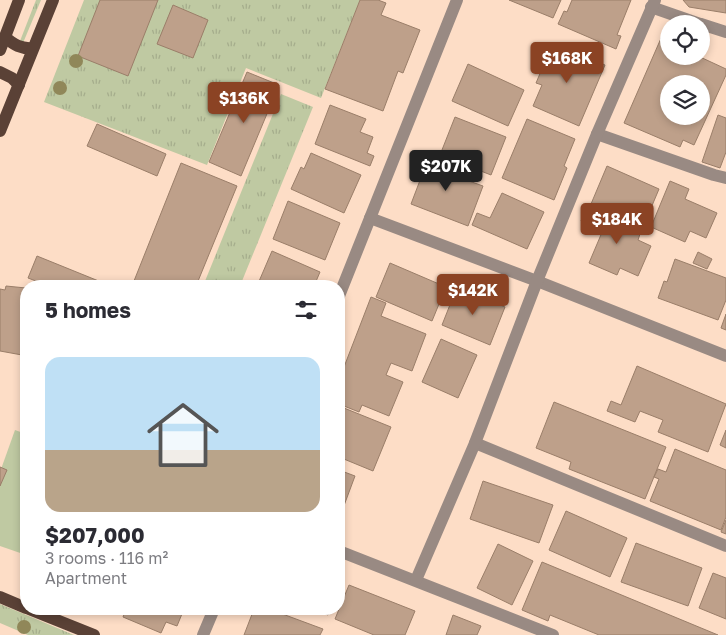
<!DOCTYPE html>
<meta charset="utf-8">
<style>
body{margin:0;font-family:"Golos Text",sans-serif;background:#f7f7f7;color:#2b2b33;height:100vh;display:flex;flex-direction:column;font-size:19px;white-space:nowrap}
*{box-sizing:border-box;margin:0}
p{font-size:16px;color:#7c7c81}
.icon{flex:none;width:28px;height:28px;fill:none;stroke:currentColor;stroke-width:2;stroke-linecap:round;stroke-linejoin:round}
.map{position:relative;flex:1;overflow:hidden}
.drawer{position:absolute;left:20px;top:280px;width:325px;height:335px;display:flex;flex-direction:column;background:#fff;border-radius:20px;box-shadow:0 2px 8px #0003}
.drawer>*{flex:none}
.fabs{position:absolute;left:660px;top:15px;display:grid;gap:10px}
.fabs a{display:grid;place-items:center;width:50px;height:50px;border-radius:50%;background:#fff;box-shadow:0 2px 8px #0003;font-size:25px}
.price{position:absolute;translate:-50% -42px;padding:0 11px;border-radius:5px;background:#8b4324;color:#fff;font-size:16px;line-height:32px;filter:drop-shadow(0 1px 2px #0008)}
.price::after{content:'';position:absolute;left:50%;top:30px;width:15px;height:11px;margin-left:-8px;background:inherit;clip-path:polygon(0 0,100% 0,50% 100%)}
.price.current{background:#222;color:#fff}
ul{padding:0;list-style:none}
li{display:grid;align-content:center;gap:10px;height:265px;padding:0 25px}
li+li{border-top:1px solid #e1e1e2}
li span{display:grid;place-items:center;height:155px;border-radius:15px;color:#555}
li>.icon{margin-inline-start:auto}
span .icon{width:90px;height:90px;fill:#fffc;stroke-width:1}
li b{font-size:21px}
h2{display:flex;justify-content:space-between;align-items:center;height:60px;padding:0 25px;font-size:21px}
.map>svg:first-child{display:block}
</style>
<div class="map">
<svg width="726" height="635" viewBox="0 0 726 635">
<defs>
<pattern id="park-tufts" width="24" height="20" patternUnits="userSpaceOnUse" patternTransform="scale(1.25)"><rect width="24" height="20" fill="#bfc9a2"/><path d="M3 7l-1-3M5 7V3M7 7l1-3M15 17l-1-3M17 17v-4M19 17l1-3" fill="none" stroke="#a5ad8c"/></pattern>
</defs>
<rect width="100%" height="100%" fill="#fdddc6"/>
<g fill="url(#park-tufts)">
<path d="M36,0H41L23,43L20,41Z"/>
<path d="M84,0H360L321,98L246,68L207,165L44,102Z"/>
<path d="M281,94L313,107L240,286H203Z"/>
<path d="M0,604L74,635H28L0,623Z"/>
</g>
<path fill="#bfc9a2" d="M15,430L26,434V555L0,546V472Z"/>
<g fill="#bea08a" stroke="#9a7e69" fill-rule="evenodd">
<path d="M100,0H158L128,76L78,56Z"/>
<path d="M360,0H378L386,3L381,15L420,30L403,73L398,71L383,111L325,89Z"/>
<path d="M509,0H561L553,18Z"/>
<path d="M572,0H631L617,35L621,36L616,49L558,24L564,11L567,12Z"/>
<path d="M683,0H726V13L689,7Z"/>
<path d="M173,5L208,20L193,58L157,44Z"/>
<path d="M662,36L669,39V56H698L726,69V75L694,145L683,140L680,147L624,123ZM669,84H701V116H669Z"/>
<path d="M553,43L605,65L579,126L533,106L542,85L536,83Z"/>
<path d="M468,64L524,90L508,126L452,101Z"/>
<path d="M247,72L279,85L241,176L209,162Z"/>
<path d="M330,105L366,119L360,132L373,137L367,153L374,156L370,166L315,144Z"/>
<path d="M718,115L726,118V152L720,168L702,162Z"/>
<path d="M455,117L506,137L491,175L440,155Z"/>
<path d="M527,119L575,139L564,166L567,168L554,200L502,178Z"/>
<path d="M97,124L166,154L157,176L87,146Z"/>
<path d="M311,153L361,175L344,213L291,189L301,167L304,169Z"/>
<path d="M430,154L459,165L455,176L483,186L468,226L411,204Z"/>
<path d="M181,163L237,186L196,286H132Z"/>
<path d="M607,166L659,189L643,227L591,204Z"/>
<path d="M670,181L689,189L685,199L717,213L706,238L690,231L685,242L651,227Z"/>
<path d="M502,193L544,212L527,249L472,225L477,213L490,218Z"/>
<path d="M288,201L340,223L325,260L273,239Z"/>
<path d="M587,208L641,231L638,240L651,246L638,276L620,268L617,275L589,263L603,230L581,221Z"/>
<path d="M272,251L320,272L314,286H257Z"/>
<path d="M698,252L712,259L707,269L693,263Z"/>
<path d="M37,256L111,286H49L28,278Z"/>
<path d="M675,259L726,278V300L718,320L658,298L664,281L667,282Z"/>
<path d="M390,263L446,287L432,321L376,297Z"/>
<path d="M6,286L26,288V343H24L22,355L0,351V289L5,290Z"/>
<path d="M457,287L505,307L490,345L442,325Z"/>
<path d="M371,297L386,303L381,316L426,334L412,371L391,363L386,375L403,382L389,416L362,405L359,412L339,404V380Z"/>
<path d="M726,314V330L721,328Z"/>
<path d="M441,339L477,355L458,398L422,382Z"/>
<path d="M637,366L726,404L708,452L658,432L663,420L640,411L635,422L607,411L611,401L621,405Z"/>
<path d="M554,402L666,447L645,499L569,469L571,462L536,448Z"/>
<path d="M339,406L391,427L373,471L339,457Z"/>
<path d="M726,430V448L720,445Z"/>
<path d="M675,449L726,470V517L721,530L650,501L659,479L654,477L658,469L666,472Z"/>
<path d="M0,467L7,470L0,486Z"/>
<path d="M339,470L355,476L339,519Z"/>
<path d="M483,481L553,505L539,543L470,519Z"/>
<path d="M566,511L627,538L610,577L549,550Z"/>
<path d="M726,520V534L721,532Z"/>
<path d="M636,543L702,568L688,606L621,582Z"/>
<path d="M498,544L533,561L512,605L477,588Z"/>
<path d="M542,562L718,635H599L550,615L548,621L522,610Z"/>
<path d="M713,573L726,578V619L699,608Z"/>
<path d="M349,585L415,611L405,635H374L335,619Z"/>
<path d="M126,609H184L177,626L166,622L161,633L123,617Z"/>
<path d="M254,609H269L323,629L320,635H244Z"/>
<path d="M312,609H331L328,615Z"/>
<path d="M453,615L481,626L477,635H446Z"/>
</g>
<g fill="none" stroke-linecap="round" stroke-linejoin="round">
<g stroke="#998a83" stroke-width="12">
<path d="M651,7L700,24"/>
<path d="M701,24L726,32"/>
<path d="M597,134L714,175L726,178"/>
<path d="M370,218L537,281L726,356"/>
<path d="M339,296L457,0"/>
<path d="M475,443L726,546"/>
<path d="M339,551L553,635"/>
<path d="M416,580L475,443L537,281L597,134L655,0"/>
<path d="M203,635L214,609"/>
</g>
<g stroke="#5a4136" stroke-width="12">
<path d="M5,37C14,45 21,49 33,48"/>
<path d="M0,50L19,0"/>
<path d="M0,72L12,78L19,85"/>
<path d="M0,131L53,0"/>
<path d="M0,597L26,608"/>
<path d="M29,609L94,635"/>
</g>
</g>
<g fill="#908759">
<circle cx="76" cy="61" r="7"/>
<circle cx="60" cy="88" r="7"/>
<circle cx="24" cy="627" r="7"/>
</g>
</svg>
<div class="fabs">
<a><svg class="icon" aria-label="locate" viewBox="0 0 24 24"><circle cx="12" cy="12" r="6"/><path d="M12 2v4M12 18v4M2 12h4M18 12h4"/></svg></a>
<a><svg class="icon" aria-label="layers" viewBox="0 0 24 24"><path d="M12 4l9 5-9 5-9-5zM3 14l9 5 9-5"/></svg></a>
</div>
<b class="price" style="left:567px;top:84px">$168K</b>
<b class="price" style="left:244px;top:124px">$136K</b>
<b class="price current" style="left:446px;top:192px">$207K</b>
<b class="price" style="left:617px;top:245px">$184K</b>
<b class="price" style="left:473px;top:316px">$142K</b>
<section class="drawer">
<h2>5 homes<svg class="icon" aria-label="filters" viewBox="0 0 24 24"><path d="M4 7h16M4 17h16"/><circle cx="9" cy="7" r="2"/><circle cx="15" cy="17" r="2"/></svg></h2>
<ul>
<li><span style="background:linear-gradient(#bfe0f5 60%,#b9a48a 0)"><svg class="icon" aria-label="home" viewBox="0 0 24 24"><path d="M3 11l9-7 9 7M6 9v11h12V9"/></svg></span><div><b>$207,000</b><p>3 rooms · 116 m²</p><p>Apartment</p></div></li>
</ul>
</section>
</div>
